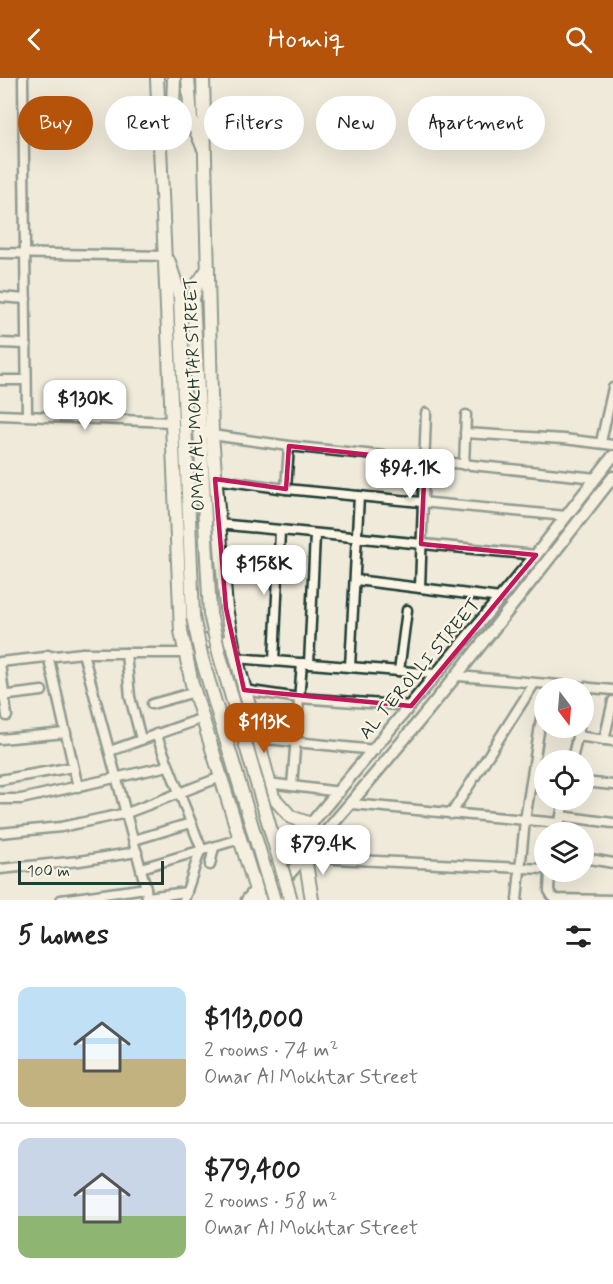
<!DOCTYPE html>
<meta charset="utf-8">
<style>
body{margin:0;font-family:Mynerve,sans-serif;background:#f6f6f6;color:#222;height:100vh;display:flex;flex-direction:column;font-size:22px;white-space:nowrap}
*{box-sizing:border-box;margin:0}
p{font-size:20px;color:#767676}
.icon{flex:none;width:33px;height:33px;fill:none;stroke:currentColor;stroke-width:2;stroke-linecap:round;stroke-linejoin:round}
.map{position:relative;height:822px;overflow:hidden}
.details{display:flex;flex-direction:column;background:#fff;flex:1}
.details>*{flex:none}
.banner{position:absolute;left:18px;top:18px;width:578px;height:54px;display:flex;gap:12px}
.needle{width:39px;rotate:164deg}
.fabs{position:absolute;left:534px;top:600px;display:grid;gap:12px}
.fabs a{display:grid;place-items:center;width:60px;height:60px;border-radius:50%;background:#fff;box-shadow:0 6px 24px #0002;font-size:30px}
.scale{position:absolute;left:18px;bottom:15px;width:146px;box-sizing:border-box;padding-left:6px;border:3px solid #1f3d34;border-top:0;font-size:16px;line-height:21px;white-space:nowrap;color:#1f3d34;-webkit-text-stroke:4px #fcf5e5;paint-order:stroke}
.price{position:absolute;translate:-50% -51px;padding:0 14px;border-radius:12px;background:#fff;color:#222;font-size:20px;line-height:39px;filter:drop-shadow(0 2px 3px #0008)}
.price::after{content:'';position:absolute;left:50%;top:36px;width:18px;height:14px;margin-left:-9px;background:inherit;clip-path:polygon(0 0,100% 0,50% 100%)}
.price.active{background:#b45309;color:#fff}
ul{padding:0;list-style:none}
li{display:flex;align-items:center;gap:18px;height:150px;padding:0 18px}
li+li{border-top:2px solid #e0e0e0}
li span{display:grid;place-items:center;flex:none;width:168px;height:120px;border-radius:12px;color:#555}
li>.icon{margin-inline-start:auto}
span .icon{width:72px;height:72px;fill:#fffc;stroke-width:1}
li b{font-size:26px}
h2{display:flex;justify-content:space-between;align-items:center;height:72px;padding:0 18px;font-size:26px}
.tag{padding:0 21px;border-radius:27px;background:#fff;box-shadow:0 6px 24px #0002;font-size:21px;line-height:54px}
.tag.active{background:#b45309;color:#fff}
header{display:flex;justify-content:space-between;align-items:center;height:78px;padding:0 18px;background:#b45309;color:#fff;font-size:27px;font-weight:600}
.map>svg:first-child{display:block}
</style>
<header><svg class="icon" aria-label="back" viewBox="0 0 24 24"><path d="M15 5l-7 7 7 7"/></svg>Homiq<svg class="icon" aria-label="search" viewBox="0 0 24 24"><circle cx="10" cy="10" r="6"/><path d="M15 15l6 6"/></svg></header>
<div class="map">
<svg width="613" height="822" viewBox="0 0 613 822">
<rect width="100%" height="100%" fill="#efeada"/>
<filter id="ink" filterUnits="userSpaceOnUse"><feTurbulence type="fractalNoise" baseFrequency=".0167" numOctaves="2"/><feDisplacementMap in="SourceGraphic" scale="12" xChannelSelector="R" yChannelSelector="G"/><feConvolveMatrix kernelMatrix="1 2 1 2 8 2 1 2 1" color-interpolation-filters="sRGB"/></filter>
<g filter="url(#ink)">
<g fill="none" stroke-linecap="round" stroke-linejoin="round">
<defs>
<g id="minor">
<path d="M23,0L27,336"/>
<path d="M0,175L166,178"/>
<path d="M0,219L26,221"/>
<path d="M0,265L26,266"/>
<path d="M0,302H26"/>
<path d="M0,337L170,344"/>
<path d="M465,355L564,361L613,367"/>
<path d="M212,357L289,368L596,400"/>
<path d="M601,364L613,310"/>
<path d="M464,387L466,337"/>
<path d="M215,401L286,411L566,438"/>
<path d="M286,411L289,368"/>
<path d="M218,446L536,477"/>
<path d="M356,502L500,520"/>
<path d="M420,510L426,335"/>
<path d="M83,575L146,810L147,822"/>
<path d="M126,575L130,619L141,661"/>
<path d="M48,577L78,709"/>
<path d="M236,580L437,596"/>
<path d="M274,583L280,453"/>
<path d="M0,584L83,575H185"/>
<path d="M0,585L7,638"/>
<path d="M309,586L315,457"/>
<path d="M350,589L359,418"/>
<path d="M399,593L407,532"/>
<path d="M459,598L613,612"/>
<path d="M244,612L299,620L411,628"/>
<path d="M1,618L42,613"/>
<path d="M584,624L586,609"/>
<path d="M152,626L195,614"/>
<path d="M156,656L202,772"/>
<path d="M577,658L613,663"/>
<path d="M256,660L375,672"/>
<path d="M0,661L66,655"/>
<path d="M604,662L613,623"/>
<path d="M110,673L203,640"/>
<path d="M572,682L579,650"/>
<path d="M0,702L73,689"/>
<path d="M584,704L613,707"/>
<path d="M268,705L340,714"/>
<path d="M292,708L302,585"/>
<path d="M0,721H21L168,688"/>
<path d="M352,726L559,745"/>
<path d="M451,736L534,606"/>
<path d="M561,738L613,745"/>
<path d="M558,754L564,722"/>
<path d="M0,755L61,749L127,735L221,699"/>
<path d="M134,762L191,745"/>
<path d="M307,776L335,781L544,791"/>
<path d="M584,780L613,785"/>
<path d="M210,787L214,769"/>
<path d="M141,790L240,761"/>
<path d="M0,791L79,783L137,774"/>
<path d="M550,794L549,813L554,821L613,822"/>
<path d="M147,819L187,814"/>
<path d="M61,822L146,810"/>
<path d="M184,822L200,773"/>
<path d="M517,822L525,742L544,622"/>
</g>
<g id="tertiary">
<path d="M247,822L536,477L613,378"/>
<path d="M266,822C389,685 500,544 613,399"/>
</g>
<g id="secondary">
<path d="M157,0L181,553L192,606L259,822"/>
<path d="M188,0L191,41L203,69"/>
<path d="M203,0L212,357L226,530L233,567L273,719L291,739L311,746"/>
<path d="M159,63L173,32L174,0"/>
<path d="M169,184L180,219L193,539"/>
<path d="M208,191L196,208L193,221L210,536"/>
<path d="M185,575L204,563L226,564"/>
<path d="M305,779L312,822"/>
</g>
</defs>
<use href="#minor" stroke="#1f3d34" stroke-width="13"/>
<use href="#tertiary" stroke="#1f3d34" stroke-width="15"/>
<use href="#secondary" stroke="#1f3d34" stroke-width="16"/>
<use href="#minor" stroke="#fcf5e5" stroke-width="8"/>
<use href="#tertiary" stroke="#fcf5e5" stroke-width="10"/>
<use href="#secondary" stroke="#fcf5e5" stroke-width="12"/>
<defs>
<g id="secondary-bridge">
<path d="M210,536L219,575L291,822"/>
<path d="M193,539L202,581L274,822"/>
</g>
</defs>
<use href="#secondary-bridge" stroke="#1f3d34" stroke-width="16" stroke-linecap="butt"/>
<use href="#secondary-bridge" stroke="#fcf5e5" stroke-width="12"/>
</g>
</g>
<path d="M0 0H613V822H0ZM289,368L425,383L421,466L536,477L411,628L244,612L226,530L215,401L286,411Z" fill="#efeada" fill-opacity=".55" fill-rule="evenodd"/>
<path fill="none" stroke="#c2185b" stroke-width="4.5" stroke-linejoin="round" d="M289,368L425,383L421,466L536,477L411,628L244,612L226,530L215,401L286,411Z"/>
<g text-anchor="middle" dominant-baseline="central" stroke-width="4.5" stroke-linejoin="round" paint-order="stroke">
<g font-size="18" fill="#1f3d34" stroke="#fcf5e5">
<text transform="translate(195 316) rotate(-92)">OMAR AL MOKHTAR STREET</text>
<text transform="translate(420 591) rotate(-50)">AL TEROLLI STREET</text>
</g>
</g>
</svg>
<div class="fabs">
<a><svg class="needle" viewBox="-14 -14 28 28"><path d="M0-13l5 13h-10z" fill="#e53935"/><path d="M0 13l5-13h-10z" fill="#767676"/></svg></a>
<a><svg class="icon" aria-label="locate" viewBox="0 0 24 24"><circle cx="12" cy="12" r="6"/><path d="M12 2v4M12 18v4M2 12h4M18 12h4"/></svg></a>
<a><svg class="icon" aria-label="layers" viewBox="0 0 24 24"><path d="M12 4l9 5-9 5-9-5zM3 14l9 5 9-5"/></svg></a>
</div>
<div class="scale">100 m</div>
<b class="price" style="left:85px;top:353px">$130K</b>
<b class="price" style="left:410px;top:422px">$94.1K</b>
<b class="price" style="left:264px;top:518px">$158K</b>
<b class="price active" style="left:264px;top:676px">$113K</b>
<b class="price" style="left:323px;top:798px">$79.4K</b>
<div class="banner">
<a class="tag active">Buy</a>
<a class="tag">Rent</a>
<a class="tag">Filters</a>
<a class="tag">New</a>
<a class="tag">Apartment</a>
</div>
</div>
<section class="details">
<h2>5 homes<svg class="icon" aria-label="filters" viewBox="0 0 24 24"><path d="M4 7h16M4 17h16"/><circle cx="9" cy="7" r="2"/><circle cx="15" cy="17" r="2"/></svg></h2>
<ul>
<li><span style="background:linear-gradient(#bfe0f5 60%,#c2b280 0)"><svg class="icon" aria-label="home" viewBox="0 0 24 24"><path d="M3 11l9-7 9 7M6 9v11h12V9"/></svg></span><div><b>$113,000</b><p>2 rooms · 74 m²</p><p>Omar Al Mokhtar Street</p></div></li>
<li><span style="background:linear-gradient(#c9d6e8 65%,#8fb573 0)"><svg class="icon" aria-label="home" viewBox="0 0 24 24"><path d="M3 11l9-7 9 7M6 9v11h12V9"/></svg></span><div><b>$79,400</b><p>2 rooms · 58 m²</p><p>Omar Al Mokhtar Street</p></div></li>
</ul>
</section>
